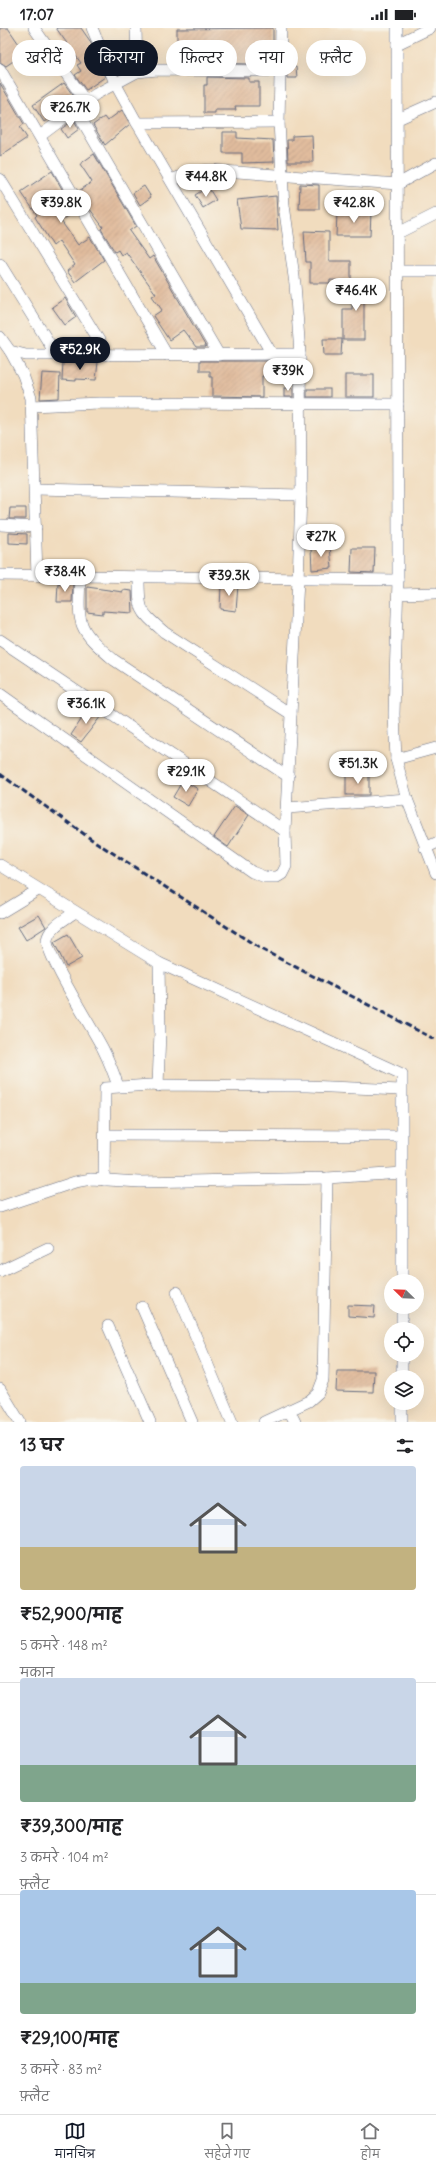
<!DOCTYPE html>
<html lang="hi">
<meta charset="utf-8">
<style>
body{margin:0;font-family:Delius,"Playpen Sans Deva",sans-serif;background:#f6f6f6;color:#202124;height:100vh;display:flex;flex-direction:column;font-size:15px;white-space:nowrap}
*{box-sizing:border-box;margin:0}
p{font-size:13px;color:#757577}
.icon{flex:none;width:22px;height:22px;fill:none;stroke:currentColor;stroke-width:2;stroke-linecap:round;stroke-linejoin:round}
.map{position:relative;height:1394px;overflow:hidden}
.details{display:flex;flex-direction:column;background:#fff;flex:1}
.details>*{flex:none}
.hud{position:absolute;left:12px;top:12px;width:412px;height:36px;display:flex;gap:8px}
.needle{width:26px;rotate:293deg}
.fabs{position:absolute;left:384px;top:1246px;display:grid;gap:8px}
.fabs a{display:grid;place-items:center;width:40px;height:40px;border-radius:50%;background:#fff;box-shadow:0 4px 16px #0002;font-size:20px}
.price{position:absolute;translate:-50% -34px;padding:0 9px;border-radius:14px;background:#fff;color:#222;font-size:13px;line-height:26px;filter:drop-shadow(0 1px 2px #0008)}
.price::after{content:'';position:absolute;left:50%;top:24px;width:12px;height:9px;margin-left:-6px;background:inherit;clip-path:polygon(0 0,100% 0,50% 100%)}
.price.current{background:#111827;color:#fff}
ul{padding:0;list-style:none}
li{display:grid;align-content:center;gap:8px;height:212px;padding:0 20px}
li+li{border-top:1px solid #e0e0e0}
li span{display:grid;place-items:center;height:124px;border-radius:4px;color:#555}
li>.icon{margin-inline-start:auto}
span .icon{width:72px;height:72px;fill:#fffc;stroke-width:1}
li b{font-size:17px}
h2{display:flex;justify-content:space-between;align-items:center;height:48px;padding:0 20px;font-size:17px}
.pill{padding:0 14px;border-radius:18px;background:#fff;box-shadow:0 4px 16px #0002;font-size:14px;line-height:36px}
.pill.current{background:#111827;color:#fff}
.status{display:flex;justify-content:space-between;align-items:center;height:28px;padding:0 20px;background:#fff;direction:ltr}
.status svg{height:11px;fill:currentColor}
.menu{display:flex;justify-content:space-around;align-items:center;height:56px;border-top:1px solid #e0e0e0;background:#fff;font-size:11px;color:#757577}
.menu a{display:grid;justify-items:center;gap:2px}
.menu .current{color:#111827}
.map>svg:first-child{display:block}
</style>
<div class="status"><b>17:07</b><svg viewBox="0 0 49 12"><path d="M0 12V9h3v3zM5 12V6h3v6zM10 12V3h3v9zM15 12V0h3v12zM26 1h20v11H26zM47 4h2v5h-2z"/></svg></div>
<div class="map">
<svg width="436" height="1394" viewBox="0 0 436 1394">
<defs>
<pattern id="building-hatch" width="6" height="6" patternUnits="userSpaceOnUse"><rect width="6" height="6" fill="#e1bc9d"/><path d="M-1 1l2-2M0 6l6-6M5 7l2-2" fill="none" stroke="#c0a28a"/></pattern>
</defs>
<rect width="100%" height="100%" fill="#f7f3e8"/>
<filter id="ink" filterUnits="userSpaceOnUse"><feTurbulence type="fractalNoise" baseFrequency=".025" numOctaves="2"/><feDisplacementMap in="SourceGraphic" scale="8" xChannelSelector="R" yChannelSelector="G"/><feConvolveMatrix kernelMatrix="1 2 1 2 8 2 1 2 1" color-interpolation-filters="sRGB"/></filter>
<filter id="wash" filterUnits="userSpaceOnUse"><feTurbulence type="fractalNoise" baseFrequency=".012" numOctaves="4" result="noise"/><feDisplacementMap in="SourceGraphic" scale="16" xChannelSelector="R" yChannelSelector="G"/><feGaussianBlur stdDeviation="0.9" result="paint"/><feColorMatrix in="noise" values="0 0 0 0 0 0 0 0 0 0 0 0 0 0 0 0 0 1.4 0 .05"/><feComposite in="paint" operator="in"/></filter>
<g filter="url(#wash)">
<rect width="100%" height="100%" fill="#f1dcbe"/>
<g id="blocks">
<g fill="url(#building-hatch)">
<path d="M0,0H8L25,25L6,38L0,34Z"/>
<path d="M56,0H81L90,13L105,49L86,62L75,47L81,43L77,37L81,35Z"/>
<path d="M273,0V16H262V31H249V36L207,35V20H177V1Z"/>
<path d="M287,39H296L297,50H287Z"/>
<path d="M207,49L249,50V54H259V78H235L236,82H215V85H204V57H207Z"/>
<path d="M0,55L24,96L20,99L27,110L0,128Z"/>
<path d="M64,55L75,70L72,72L74,74L44,94L33,77Z"/>
<path d="M122,82L130,96L105,117L93,97L104,89L107,93Z"/>
<path d="M74,92L79,101L67,110L61,101Z"/>
<path d="M223,104H237V110L273,112L274,134L242,135V125H223Z"/>
<path d="M312,107L313,134H288L287,112H292V108Z"/>
<path d="M94,126L136,198L129,203L149,231L153,228L206,319H196L183,302L169,312L153,288L162,282L152,268L156,266L126,224L121,227L118,222L115,224L101,201L103,199L87,177L79,163L92,154L80,136Z"/>
<path d="M52,143L75,184L61,193L78,217L90,209L104,232L75,254L67,243L75,237L59,213L53,218L35,189L37,187L21,164Z"/>
<path d="M300,156L319,157V181H299Z"/>
<path d="M144,158L151,169L140,177L133,165Z"/>
<path d="M208,159L216,172L203,180L195,167Z"/>
<path d="M276,168L278,202L241,201L237,172Z"/>
<path d="M371,184L370,208H336L337,185Z"/>
<path d="M304,203L329,204V233H351V253L330,252V255H310V234H306Z"/>
<path d="M353,254H374L373,265H364V312H343V281H352Z"/>
<path d="M65,270L76,289L65,297L52,279Z"/>
<path d="M323,311H342L341,327H324Z"/>
<path d="M200,333H293V348H262V369L212,368V349H210V343H200Z"/>
<path d="M63,334H98L96,352L76,351V353L62,352Z"/>
<path d="M42,345L60,346L59,370L40,371Z"/>
<rect x="345" y="347" width="29" height="22"/>
<rect x="284" y="360" width="9" height="9"/>
<rect x="307" y="361" width="23" height="8"/>
<path d="M10,480H26V491H9Z"/>
<path d="M9,505L27,506V516L9,515Z"/>
<path d="M330,519L332,540L312,542L311,520Z"/>
<path d="M352,520H375L374,545L351,544Z"/>
<path d="M58,555L73,556L72,574H57Z"/>
<path d="M221,557H238L236,583L220,581Z"/>
<path d="M87,559L123,564V562L132,563L133,585L103,583V586L87,584Z"/>
<path d="M89,680L101,688L81,714L71,707Z"/>
<rect x="346" y="747" width="23" height="20"/>
<path d="M183,752L198,761L188,778L173,769Z"/>
<path d="M235,778L249,787L228,819L214,809Z"/>
<path d="M39,887L46,899L26,912L18,899Z"/>
<path d="M68,906L82,930L66,939L54,914Z"/>
<path d="M348,1277L375,1278L374,1290L348,1288Z"/>
<path d="M337,1343H374L373,1364L336,1363Z"/>
</g>
</g>
</g>
<g filter="url(#ink)">
<use href="#blocks" fill-opacity="0" stroke="#666c80" stroke-width="1"/>
<g fill="none" stroke-linecap="round" stroke-linejoin="round">
<defs>
<g id="street">
<path d="M34,0L86,74"/>
<path d="M92,0L115,55L137,95L272,326"/>
<path d="M136,0L137,44"/>
<path d="M397,0L398,552L394,686L396,731L407,771L436,845"/>
<path d="M397,16L430,0"/>
<path d="M0,41L167,327"/>
<path d="M76,82L219,327"/>
<path d="M398,91L436,74"/>
<path d="M137,95L279,94"/>
<path d="M40,108L96,66L137,44L157,42L280,43"/>
<path d="M0,151L108,327"/>
<path d="M171,152L193,144L210,142L398,156L436,135"/>
<path d="M398,205L436,186"/>
<path d="M0,236L57,328"/>
<path d="M398,243H436"/>
<path d="M0,309L10,323L26,327L300,326"/>
<path d="M10,323L23,347L31,370L37,547"/>
<path d="M32,378L99,375L398,376"/>
<path d="M35,461L301,467"/>
<path d="M0,497L36,499"/>
<path d="M0,547L398,552"/>
<path d="M80,548C78,597 76,600 114,632L289,749"/>
<path d="M139,550C139,583 139,582 164,604L291,686"/>
<path d="M398,566L436,565"/>
<path d="M0,612L285,803"/>
<path d="M0,666L252,844L265,849H277L282,846L286,838L285,803L298,552L301,467L300,326L295,256L284,177L282,147L279,94L281,0"/>
<path d="M396,731L436,720"/>
<path d="M287,780L407,771"/>
<path d="M425,820L436,815"/>
<path d="M0,837L159,935L402,1046V1253"/>
<path d="M75,884C66,891 49,899 47,912C46,927 94,1003 103,1021C109,1033 114,1046 118,1058"/>
<path d="M0,885L38,862"/>
<path d="M158,1058L160,1003L159,935"/>
<path d="M105,1107L401,1108"/>
<path d="M104,1152L105,1060L150,1057L307,1058L401,1062"/>
<path d="M0,1179L75,1154L91,1151L140,1154L327,1150L402,1145"/>
<path d="M0,1243L48,1220"/>
<path d="M177,1264L232,1394"/>
<path d="M142,1279L192,1394"/>
<path d="M402,1279V1301"/>
<path d="M108,1298L150,1394"/>
<path d="M402,1327V1349"/>
<path d="M0,1361L20,1394"/>
<path d="M402,1375V1394"/>
<path d="M289,1382L295,1394"/>
<path d="M264,1394L309,1373L318,1365L323,1352L327,1150"/>
</g>
</defs>
<use href="#street" stroke="#666c80" stroke-width="12"/>
<use href="#street" stroke="#fff" stroke-width="11"/>
<path stroke="#1b2f5e" stroke-width="3" stroke-dasharray="6 3" stroke-linecap="butt" d="M0,746L91,811L261,921L436,1012"/>
</g>
</g>
</svg>
<div class="fabs">
<a><svg class="needle" viewBox="-14 -14 28 28"><path d="M0-13l5 13h-10z" fill="#e53935"/><path d="M0 13l5-13h-10z" fill="#757577"/></svg></a>
<a><svg class="icon" aria-label="locate" viewBox="0 0 24 24"><circle cx="12" cy="12" r="6"/><path d="M12 2v4M12 18v4M2 12h4M18 12h4"/></svg></a>
<a><svg class="icon" aria-label="layers" viewBox="0 0 24 24"><path d="M12 4l9 5-9 5-9-5zM3 14l9 5 9-5"/></svg></a>
</div>
<b class="price" style="left:70px;top:101px">₹26.7K</b>
<b class="price" style="left:206px;top:170px">₹44.8K</b>
<b class="price" style="left:61px;top:196px">₹39.8K</b>
<b class="price" style="left:354px;top:196px">₹42.8K</b>
<b class="price" style="left:356px;top:284px">₹46.4K</b>
<b class="price current" style="left:80px;top:343px">₹52.9K</b>
<b class="price" style="left:288px;top:364px">₹39K</b>
<b class="price" style="left:321px;top:530px">₹27K</b>
<b class="price" style="left:65px;top:565px">₹38.4K</b>
<b class="price" style="left:229px;top:569px">₹39.3K</b>
<b class="price" style="left:86px;top:697px">₹36.1K</b>
<b class="price" style="left:358px;top:757px">₹51.3K</b>
<b class="price" style="left:186px;top:765px">₹29.1K</b>
<div class="hud">
<a class="pill">खरीदें</a>
<a class="pill current">किराया</a>
<a class="pill">फ़िल्टर</a>
<a class="pill">नया</a>
<a class="pill">फ़्लैट</a>
</div>
</div>
<section class="details">
<h2>13 घर<svg class="icon" aria-label="filters" viewBox="0 0 24 24"><path d="M4 7h16M4 17h16"/><circle cx="9" cy="7" r="2"/><circle cx="15" cy="17" r="2"/></svg></h2>
<ul>
<li><span style="background:linear-gradient(#c9d6e8 65%,#c2b280 0)"><svg class="icon" aria-label="home" viewBox="0 0 24 24"><path d="M3 11l9-7 9 7M6 9v11h12V9"/></svg></span><div><b>₹52,900/माह</b><p>5 कमरे · 148 m²</p><p>मकान</p></div></li>
<li><span style="background:linear-gradient(#c9d6e8 70%,#7fa58c 0)"><svg class="icon" aria-label="home" viewBox="0 0 24 24"><path d="M3 11l9-7 9 7M6 9v11h12V9"/></svg></span><div><b>₹39,300/माह</b><p>3 कमरे · 104 m²</p><p>फ़्लैट</p></div></li>
<li><span style="background:linear-gradient(#a9c7e8 75%,#7fa58c 0)"><svg class="icon" aria-label="home" viewBox="0 0 24 24"><path d="M3 11l9-7 9 7M6 9v11h12V9"/></svg></span><div><b>₹29,100/माह</b><p>3 कमरे · 83 m²</p><p>फ़्लैट</p></div></li>
</ul>
</section>
<nav class="menu">
<a class="current"><svg class="icon" aria-label="map" viewBox="0 0 24 24"><path d="M3 6l6-2 6 2 6-2v14l-6 2-6-2-6 2zM9 4v14M15 6v14"/></svg>मानचित्र</a>
<a><svg class="icon" aria-label="saved" viewBox="0 0 24 24"><path d="M7 4h10v16l-5-4-5 4z"/></svg>सहेजे गए</a>
<a><svg class="icon" aria-label="home" viewBox="0 0 24 24"><path d="M3 11l9-7 9 7M6 9v11h12V9"/></svg>होम</a>
</nav>
